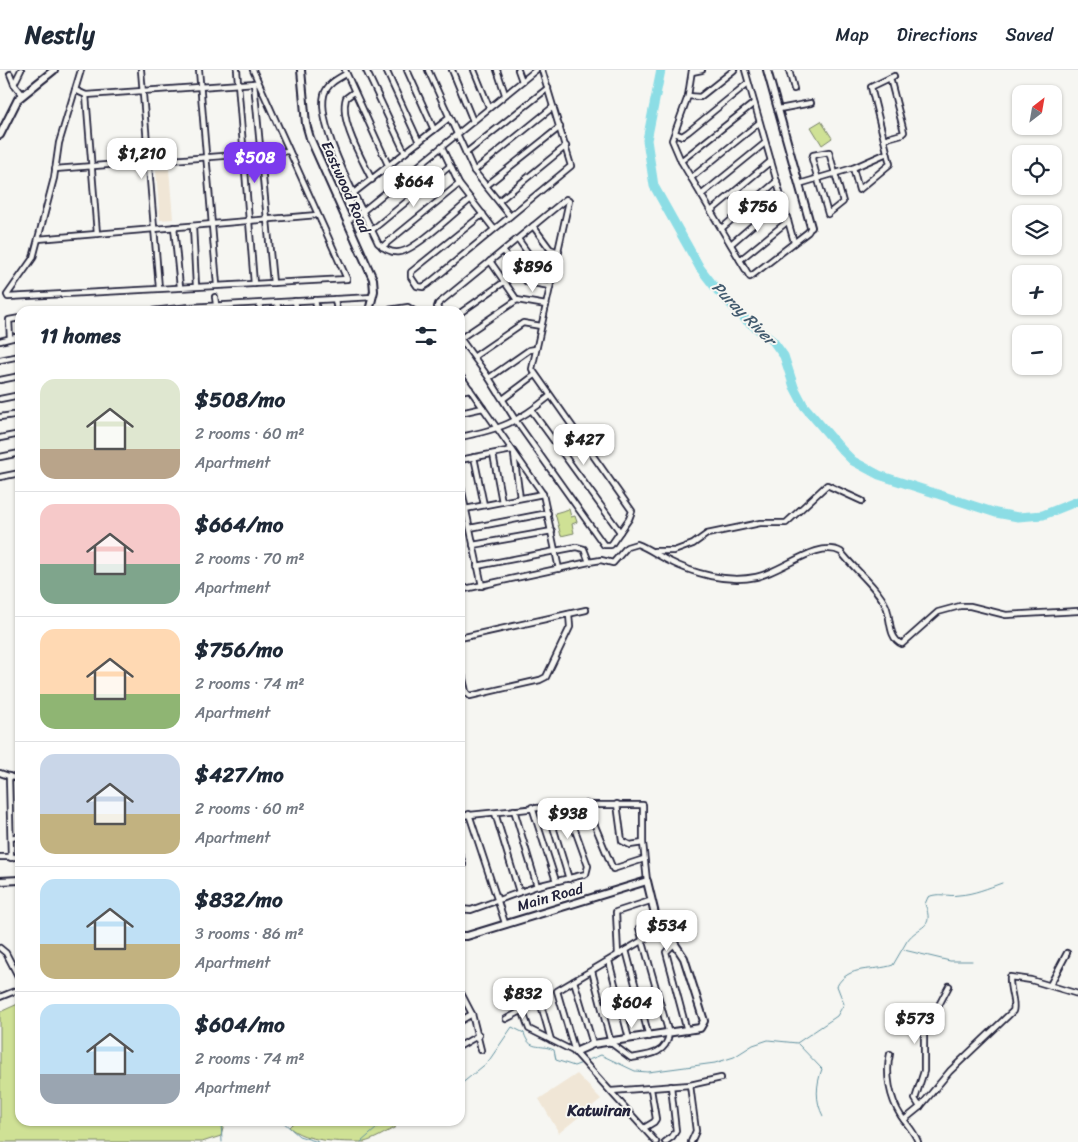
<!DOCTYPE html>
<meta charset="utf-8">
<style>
body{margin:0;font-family:Sriracha,sans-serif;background:#f2f2f3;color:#1f2937;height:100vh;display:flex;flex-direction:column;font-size:19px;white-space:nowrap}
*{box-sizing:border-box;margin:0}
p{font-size:16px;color:#747a83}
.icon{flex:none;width:28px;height:28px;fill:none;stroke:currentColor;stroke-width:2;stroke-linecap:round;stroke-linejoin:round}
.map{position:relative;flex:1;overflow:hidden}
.drawer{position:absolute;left:15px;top:236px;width:450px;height:820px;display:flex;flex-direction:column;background:#fff;border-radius:15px;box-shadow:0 1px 4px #0004}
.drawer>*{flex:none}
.needle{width:32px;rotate:31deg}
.fabs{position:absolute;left:1012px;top:15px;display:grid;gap:10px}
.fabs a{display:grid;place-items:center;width:50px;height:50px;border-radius:10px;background:#fff;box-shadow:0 1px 4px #0004;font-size:25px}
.price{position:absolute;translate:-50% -42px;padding:0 11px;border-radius:10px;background:#fff;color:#222;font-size:16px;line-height:32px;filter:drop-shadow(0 1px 2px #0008)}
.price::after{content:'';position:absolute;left:50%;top:30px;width:15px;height:11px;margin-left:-8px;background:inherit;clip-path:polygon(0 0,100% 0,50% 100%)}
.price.selected{background:#7c3aed;color:#fff}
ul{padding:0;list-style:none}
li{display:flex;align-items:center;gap:15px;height:125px;padding:0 25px}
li+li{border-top:1px solid #e0e1e3}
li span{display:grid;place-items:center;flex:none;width:140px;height:100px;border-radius:15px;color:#555}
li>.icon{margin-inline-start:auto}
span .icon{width:60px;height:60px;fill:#fffc;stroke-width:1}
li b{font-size:21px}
h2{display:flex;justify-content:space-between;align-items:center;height:60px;padding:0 25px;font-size:21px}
header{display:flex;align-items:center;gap:30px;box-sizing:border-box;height:70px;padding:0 25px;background:#fff;border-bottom:1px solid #e0e1e3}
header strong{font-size:24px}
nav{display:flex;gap:28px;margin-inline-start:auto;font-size:18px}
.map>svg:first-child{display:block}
</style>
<header>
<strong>Nestly</strong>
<nav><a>Map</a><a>Directions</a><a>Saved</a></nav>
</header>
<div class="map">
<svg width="1078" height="1072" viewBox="0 0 1078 1072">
<rect width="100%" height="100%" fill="#f6f6f2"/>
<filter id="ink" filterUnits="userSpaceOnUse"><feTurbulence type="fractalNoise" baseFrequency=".02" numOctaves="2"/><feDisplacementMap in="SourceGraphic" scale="10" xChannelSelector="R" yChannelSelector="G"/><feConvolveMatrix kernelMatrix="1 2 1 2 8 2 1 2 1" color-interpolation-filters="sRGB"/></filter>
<g filter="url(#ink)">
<g fill="#f0e6d6">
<path d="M169,99L173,149L160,150L156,100Z"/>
<path d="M577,1004L601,1029L559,1063L539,1029Z"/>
</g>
<g fill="#cfe195" stroke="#788268">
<path d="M821,51L832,68L822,75L811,57Z"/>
<path d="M569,439L571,447L575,446L577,452L572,454L574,463L561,466L555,443Z"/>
<path d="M20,933V1051H225L221,1066L202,1072H0V942Z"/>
<path d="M295,1051H389L396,1057C386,1062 374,1070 364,1072C341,1072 305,1072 289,1057Z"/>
</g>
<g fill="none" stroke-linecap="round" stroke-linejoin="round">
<g stroke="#6292a1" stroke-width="1">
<path d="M904,880L950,891H972"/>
<path d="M798,974L822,999C816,1015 815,1031 823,1046"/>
<path d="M586,991L601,985L635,1001L648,1002L715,993L734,987L753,975L768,970L797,973L837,946L844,934L837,916C849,894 873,902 893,895C898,887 902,879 907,871C919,854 935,860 925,834L928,827C939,822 948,827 959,825C974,824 988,818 1002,813"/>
<path d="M460,1015L488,992L512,957L524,963C530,982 539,973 554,980L556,990L574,996L582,993"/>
<path d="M221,1051L222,1072"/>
<path d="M282,1051L299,1066L318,1072"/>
<path d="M361,1072L385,1051"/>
</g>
<path stroke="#8cdde5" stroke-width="9" d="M661,0L647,70L654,116L700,198L717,220L747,251L773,271L784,286L794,317L804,336L842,380L853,391L879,405L996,443L1018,447L1043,445L1078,431"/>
<defs>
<g id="street">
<path d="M81,0L59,73L54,108L33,188L7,225L8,227L347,209L253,0"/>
<path d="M141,0L159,218"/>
<path d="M199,0L217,215"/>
<path d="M237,0L254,214"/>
<path d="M345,0L389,97"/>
<path d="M366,0L405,83"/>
<path d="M386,0L419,72"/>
<path d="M407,0L434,60"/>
<path d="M428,0L474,101L510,146"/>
<path d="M452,0L473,51"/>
<path d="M474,0L489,37"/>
<path d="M497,0L505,24"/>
<path d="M518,0L522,11"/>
<path d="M692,0L688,26L672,70L681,91L750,207L808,162L811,157"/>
<path d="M745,0L794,172"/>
<path d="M789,0L794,19"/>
<path d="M692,2L702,0"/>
<path d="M10,4L14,14L23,25"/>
<path d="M346,4C337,9 327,14 324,25C316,58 363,140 378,173C383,178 391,183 399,182C415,181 456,141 471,129"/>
<path d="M254,13L273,213"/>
<path d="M14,14L21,0"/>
<path d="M75,20L86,25L255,13"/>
<path d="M354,22L346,28C339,51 362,89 372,110"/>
<path d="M86,25L97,164"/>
<path d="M688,26L700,27L734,0"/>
<path d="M779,39L811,33"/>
<path d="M675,63L682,66L688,62L748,13"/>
<path d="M884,69L902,64L904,62L890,8"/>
<path d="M442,78L459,114L494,159"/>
<path d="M829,82L843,132L828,144L812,89L813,85Z"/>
<path d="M466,83L548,18"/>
<path d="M681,91L754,33"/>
<path d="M853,98L859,120L890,94L871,17L894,6"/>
<path d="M55,99L289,81"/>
<path d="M474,101L553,37"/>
<path d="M691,108L759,53"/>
<path d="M799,114L853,98L887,83"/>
<path d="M486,116L560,57"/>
<path d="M355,122L449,48"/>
<path d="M701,125L765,73"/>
<path d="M499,131L566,76"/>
<path d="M711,141L771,91"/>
<path d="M483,144L411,202V207L417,216L423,217L428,214L571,96L542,0"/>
<path d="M347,151L363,141L536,0"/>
<path d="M193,156L196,216"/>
<path d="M533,156L550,179L559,182"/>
<path d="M174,157L180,217"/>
<path d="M722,158L777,111"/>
<path d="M372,160L450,96"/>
<path d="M38,169L317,145"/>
<path d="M518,169L537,196L555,198"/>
<path d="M731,174L782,130"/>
<path d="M382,177L459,114"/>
<path d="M503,181L527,212L550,216"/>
<path d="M740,190L788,151"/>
<path d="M490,191L517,230L546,235"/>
<path d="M215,227L217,241"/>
<path d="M335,229L337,241"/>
<path d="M315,230L317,241"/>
<path d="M295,231L297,241"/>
<path d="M277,233L279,241"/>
<path d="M259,234L261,241"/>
<path d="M152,241L190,237L373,227"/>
<path d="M382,241L408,237L414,241"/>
<path d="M440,241L437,237L438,234L566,129L569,131L532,299L632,441L629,449L611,475H604L516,351L489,308L460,268"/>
<path d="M460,243L504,212"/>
<path d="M10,268L9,250L20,248"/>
<path d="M461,268L517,230"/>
<path d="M0,271L20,266"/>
<path d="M475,286L523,253L541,256"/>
<path d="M0,290L20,286"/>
<path d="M460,305L543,424L559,499"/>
<path d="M489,308L529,280L536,279"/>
<path d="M0,310L20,306"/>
<path d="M460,321L470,319"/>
<path d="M0,329L20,325"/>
<path d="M503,329L535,305"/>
<path d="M532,341L620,462"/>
<path d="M460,343L483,338"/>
<path d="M0,347L20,344"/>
<path d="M460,367C501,359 517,353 550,326"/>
<path d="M0,368L20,364"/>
<path d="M493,384L502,432"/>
<path d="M514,385L520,428"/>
<path d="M0,387L20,383"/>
<path d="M474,387L484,435"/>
<path d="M460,390L512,380"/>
<path d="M0,407L20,403"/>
<path d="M460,412L482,516"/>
<path d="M465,439L543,424"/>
<path d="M470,458L548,443"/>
<path d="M473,475L552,461"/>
<path d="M654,481H674L693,474L707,464L741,457L760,453H786L827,415L862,431"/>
<path d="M589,492L601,490L613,493L627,477L637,474C648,478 657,485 667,490C694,504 727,513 756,507C782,502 818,469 841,482C854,499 878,518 886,536C891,547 888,569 902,574L938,542L960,536H970L1006,545L1078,541"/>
<path d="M460,508L462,520"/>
<path d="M460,520L589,492L584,479L576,477L477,496"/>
<path d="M460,568L586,540"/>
<path d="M460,596L466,622L470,626L540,610L546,607L570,557L569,544"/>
<path d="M0,703L20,710"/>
<path d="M9,706L11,788"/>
<path d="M586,734L613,799L644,789"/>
<path d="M617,734L622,771L630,775L643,773"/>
<path d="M532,737L556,811"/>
<path d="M547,737L569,809"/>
<path d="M514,740L537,816"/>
<path d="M495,743L519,822"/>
<path d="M469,744L505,853"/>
<path d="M460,746L566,735H643V773L647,811"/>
<path d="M11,768L20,766"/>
<path d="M460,785L463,794L460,810"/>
<path d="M0,787H20"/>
<path d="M460,839L471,840L537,816L586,804L588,796L566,735"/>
<path d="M674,874L666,882L687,961"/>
<path d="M0,878L6,883L20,910"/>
<path d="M626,880L649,967"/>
<path d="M618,885L616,842L650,831"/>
<path d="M609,891L629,969"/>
<path d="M592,901L611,973L631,988C648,985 666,985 669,964L639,858"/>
<path d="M574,911L593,974"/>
<path d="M1050,915L1067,883"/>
<path d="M460,921L472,944L481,980"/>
<path d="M0,927L20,919"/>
<path d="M522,939L529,959L575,982L656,1072"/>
<path d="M506,949L537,933L541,935L551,970"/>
<path d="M460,951L472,944"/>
<path d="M460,976L479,965"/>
<path d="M575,982L557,921L663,858"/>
<path d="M890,984C885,1004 890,1029 901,1046C907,1055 914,1061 918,1072"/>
<path d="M690,1015L696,1061L691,1072"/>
<path d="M611,1021L690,1015L721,1008"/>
<path d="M920,1037L915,1029L924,1001V954L939,935L949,916"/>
<path d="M904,1050L920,1037L950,1001L1013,941C1016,934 1009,919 1010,907L1031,910L1078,924"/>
<path d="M644,1058L654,1052L656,1049L651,1019"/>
<path d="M665,1072L672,1067L676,1061L671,1016"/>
</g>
<g id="secondary">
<path d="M301,0L306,54L310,68L373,209L374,221L369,241"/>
<path d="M767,0L811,157"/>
<path d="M0,65L18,29L54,0"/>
<path d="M0,811L20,810"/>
<path d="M460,866H467L647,811L655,844L684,888L704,951L700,958L593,974L575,982"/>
</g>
</defs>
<use href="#street" stroke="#22223b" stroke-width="8"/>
<use href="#secondary" stroke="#22223b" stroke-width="10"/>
<use href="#street" stroke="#f6f6f2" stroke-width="4.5"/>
<use href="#secondary" stroke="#f6f6f2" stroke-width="6"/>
</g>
</g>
<g text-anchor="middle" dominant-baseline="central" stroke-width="4" stroke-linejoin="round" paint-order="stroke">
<g font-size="15" fill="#22223b" stroke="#f6f6f2">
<text transform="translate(346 117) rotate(66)">Eastwood Road</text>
<text transform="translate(550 827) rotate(-16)">Main Road</text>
</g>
<g font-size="16" font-style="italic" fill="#425a6e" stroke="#f6f6f2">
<text transform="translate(744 243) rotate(45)">Puray River</text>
</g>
<g font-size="16" font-weight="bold" fill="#22223b" stroke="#f6f6f2">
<text x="599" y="1040">Katwiran</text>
</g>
</g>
</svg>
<div class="fabs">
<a><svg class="needle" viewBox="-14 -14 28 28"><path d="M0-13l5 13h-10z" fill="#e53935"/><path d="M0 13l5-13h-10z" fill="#747a83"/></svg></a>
<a><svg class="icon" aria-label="locate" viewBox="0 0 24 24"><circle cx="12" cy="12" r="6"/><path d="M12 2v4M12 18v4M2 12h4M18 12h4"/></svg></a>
<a><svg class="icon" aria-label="layers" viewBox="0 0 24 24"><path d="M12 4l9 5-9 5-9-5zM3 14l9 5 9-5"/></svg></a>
<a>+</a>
<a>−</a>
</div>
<b class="price" style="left:142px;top:110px">$1,210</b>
<b class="price selected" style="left:255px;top:114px">$508</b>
<b class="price" style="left:414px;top:138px">$664</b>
<b class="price" style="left:758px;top:163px">$756</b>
<b class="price" style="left:533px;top:223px">$896</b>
<b class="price" style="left:584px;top:396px">$427</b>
<b class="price" style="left:568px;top:770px">$938</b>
<b class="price" style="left:667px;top:882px">$534</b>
<b class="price" style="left:523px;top:950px">$832</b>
<b class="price" style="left:632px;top:959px">$604</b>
<b class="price" style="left:915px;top:975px">$573</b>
<section class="drawer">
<h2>11 homes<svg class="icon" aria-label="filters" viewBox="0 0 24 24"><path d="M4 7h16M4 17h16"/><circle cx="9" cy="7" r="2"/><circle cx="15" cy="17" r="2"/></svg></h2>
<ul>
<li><span style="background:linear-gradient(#dfe7d0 70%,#b9a48a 0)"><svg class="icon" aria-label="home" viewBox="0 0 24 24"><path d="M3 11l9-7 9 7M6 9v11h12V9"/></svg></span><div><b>$508/mo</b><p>2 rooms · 60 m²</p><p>Apartment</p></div></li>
<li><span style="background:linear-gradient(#f6c9c9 60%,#7fa58c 0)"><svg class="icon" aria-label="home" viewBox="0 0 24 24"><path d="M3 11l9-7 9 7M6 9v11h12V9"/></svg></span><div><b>$664/mo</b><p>2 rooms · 70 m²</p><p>Apartment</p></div></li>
<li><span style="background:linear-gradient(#ffd9b3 65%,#8fb573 0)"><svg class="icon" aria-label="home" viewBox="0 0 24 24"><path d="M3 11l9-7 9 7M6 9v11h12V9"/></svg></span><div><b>$756/mo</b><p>2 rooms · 74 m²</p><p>Apartment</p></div></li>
<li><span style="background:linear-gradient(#c9d6e8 60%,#c2b280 0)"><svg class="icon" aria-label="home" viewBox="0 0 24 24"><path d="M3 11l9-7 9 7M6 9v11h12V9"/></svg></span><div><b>$427/mo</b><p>2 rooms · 60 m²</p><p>Apartment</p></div></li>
<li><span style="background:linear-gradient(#bfe0f5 65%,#c2b280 0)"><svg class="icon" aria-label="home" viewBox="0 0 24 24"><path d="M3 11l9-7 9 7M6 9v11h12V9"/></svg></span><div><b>$832/mo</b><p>3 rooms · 86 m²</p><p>Apartment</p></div></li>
<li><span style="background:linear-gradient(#bfe0f5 70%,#9aa5b1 0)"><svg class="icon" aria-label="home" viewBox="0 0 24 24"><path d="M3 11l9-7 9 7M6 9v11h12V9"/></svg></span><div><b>$604/mo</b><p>2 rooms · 74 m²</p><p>Apartment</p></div></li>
</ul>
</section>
</div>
